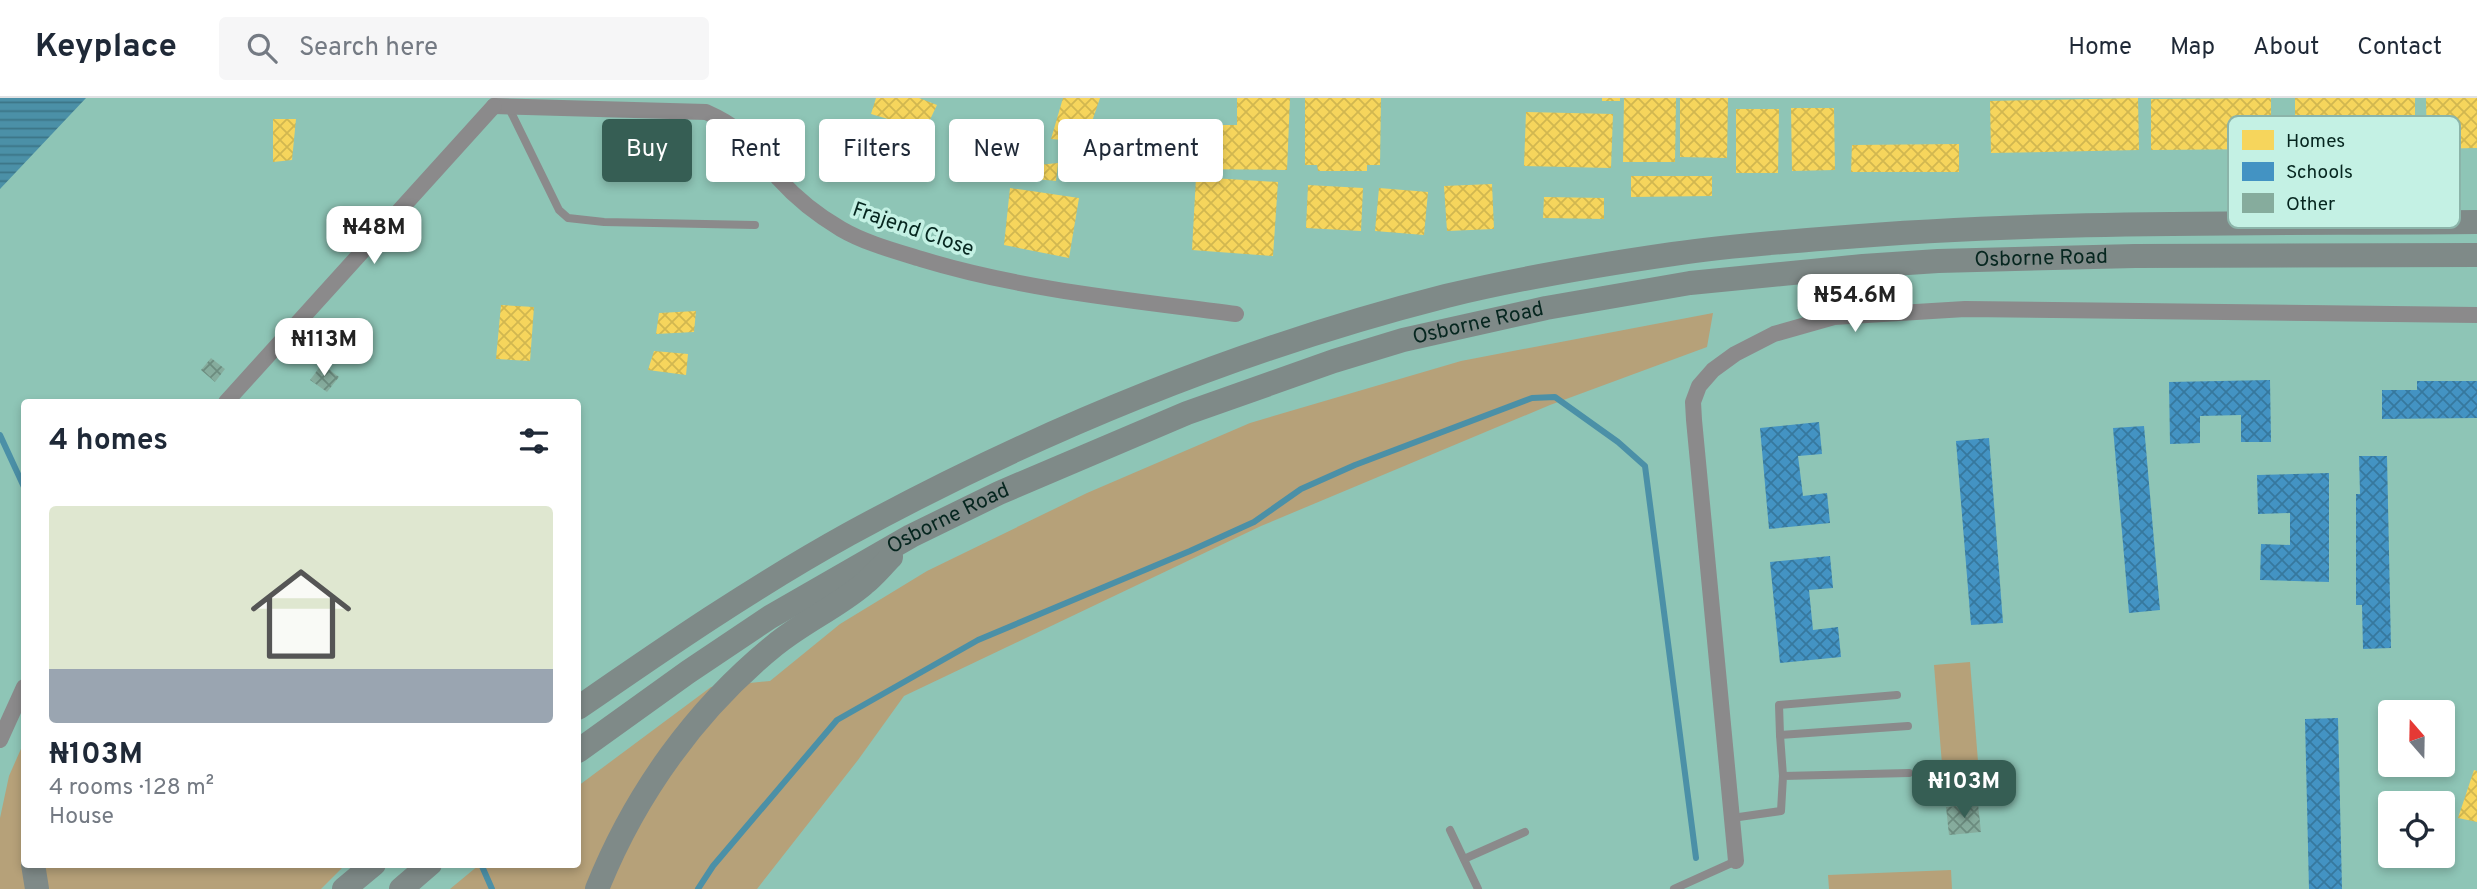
<!DOCTYPE html>
<meta charset="utf-8">
<style>
body{margin:0;font-family:Overpass,sans-serif;background:#f6f6f7;color:#1f2937;height:100vh;display:flex;flex-direction:column;font-size:26px;white-space:nowrap}
*{box-sizing:border-box;margin:0}
p{font-size:23px;color:#747a83}
.icon{flex:none;width:38px;height:38px;fill:none;stroke:currentColor;stroke-width:2;stroke-linecap:round;stroke-linejoin:round}
.map{position:relative;flex:1;overflow:hidden}
.sheet{position:absolute;left:21px;top:301px;width:560px;height:469px;display:flex;flex-direction:column;background:#fff;border-radius:7px;box-shadow:0 4px 10px #0003}
.sheet>*{flex:none}
.top-card{position:absolute;left:602px;top:21px;width:665px;height:63px;display:flex;gap:14px}
.needle{width:46px;rotate:340deg}
.buttons{position:absolute;left:2378px;top:602px;display:grid;gap:14px}
.buttons a{display:grid;place-items:center;width:77px;height:77px;border-radius:7px;background:#fff;box-shadow:0 4px 10px #0003;font-size:35px}
.price{position:absolute;translate:-50% -60px;padding:0 16px;border-radius:14px;background:#fff;color:#222;font-size:23px;line-height:46px;filter:drop-shadow(0 2px 4px #0008)}
.price::after{content:'';position:absolute;left:50%;top:42px;width:21px;height:16px;margin-left:-10px;background:inherit;clip-path:polygon(0 0,100% 0,50% 100%)}
.price.active{background:#365e54;color:#fff}
ul{padding:0;list-style:none}
li{display:grid;align-content:center;gap:14px;height:371px;padding:0 28px}
li span{display:grid;place-items:center;height:217px;border-radius:7px;color:#555}
li>.icon{margin-inline-start:auto}
span .icon{width:126px;height:126px;fill:#fffc;stroke-width:1}
li b{font-size:30px}
h2{display:flex;justify-content:space-between;align-items:center;height:84px;padding:0 28px;font-size:30px}
.tag{padding:0 24px;border-radius:7px;background:#fff;box-shadow:0 4px 10px #0003;font-size:24px;line-height:63px}
.tag.active{background:#365e54;color:#fff}
header{display:flex;align-items:center;gap:42px;box-sizing:border-box;height:98px;padding:0 35px;background:#fff;border-bottom:2px solid #e0e1e3}
header strong{font-size:33px}
nav{display:flex;gap:38px;margin-inline-start:auto;font-size:24px}
.search{width:490px;height:63px;background:#f6f6f7;display:flex;align-items:center;gap:18px;box-sizing:border-box;padding:0 24px;border-radius:7px;color:#747a83;font-size:26px}
.map>svg:first-child{display:block}
</style>
<header>
<strong>Keyplace</strong>
<div class="search"><svg class="icon" aria-label="search" viewBox="0 0 24 24"><circle cx="10" cy="10" r="6"/><path d="M15 15l6 6"/></svg>Search here</div>
<nav><a>Home</a><a>Map</a><a>About</a><a>Contact</a></nav>
</header>
<div class="map">
<svg width="2477" height="791" viewBox="0 0 2477 791">
<defs>
<pattern id="water-rules" width="6" height="5" patternUnits="userSpaceOnUse" patternTransform="scale(1.75)"><rect width="6" height="5" fill="#4b90a7"/><path d="M0 2.5h6" fill="none" stroke="#3c7587"/></pattern>
<pattern id="homes-cross-hatch" width="8" height="8" patternUnits="userSpaceOnUse" patternTransform="scale(1.75)"><rect width="8" height="8" fill="#f6d55c"/><path d="M0 0l8 8M0 8l8-8" fill="none" stroke="#d1b750"/></pattern>
<pattern id="schools-cross-hatch" width="8" height="8" patternUnits="userSpaceOnUse" patternTransform="scale(1.75)"><rect width="8" height="8" fill="#4393c3"/><path d="M0 0l8 8M0 8l8-8" fill="none" stroke="#36789e"/></pattern>
<pattern id="building-cross-hatch" width="8" height="8" patternUnits="userSpaceOnUse" patternTransform="scale(1.75)"><rect width="8" height="8" fill="#86ac9d"/><path d="M0 0l8 8M0 8l8-8" fill="none" stroke="#6c8c7f"/></pattern>
</defs>
<rect width="100%" height="100%" fill="#8ec5b6"/>
<g fill="#b6a179">
<path d="M1713,215L1707,249L1550,307L1261,428L904,598L858,662L757,791H450L479,767L578,766V688L711,589L770,583L840,526L927,473L1087,395L1250,325L1461,263Z"/>
<path d="M1970,564L1980,688L1944,691L1934,567Z"/>
<path d="M24,644V766L345,767L321,791H0V720L9,678Z"/>
<path d="M1951,772L1952,791H1829L1828,777Z"/>
</g>
<path fill="url(#water-rules)" d="M0,0H86L0,91Z"/>
<g fill="url(#homes-cross-hatch)">
<path d="M876,0H919L937,7L925,32L871,16Z"/>
<path d="M1063,0H1100L1085,44L1051,41Z"/>
<path d="M1237,0H1290L1287,72L1181,71V27H1237Z"/>
<path d="M1305,0H1381L1380,67H1367V73H1318L1317,67H1305Z"/>
<rect x="1602" y="0" width="18" height="3"/>
<path d="M1624,0H1676L1675,64H1623Z"/>
<path d="M1680,0H1728L1727,60L1680,59Z"/>
<path d="M2138,0L2139,52L1991,55L1990,3Z"/>
<path d="M2271,0V51L2151,52V1Z"/>
<path d="M2295,0H2415V50L2295,51Z"/>
<path d="M2426,0H2477V50L2427,51Z"/>
<path d="M1791,10H1834L1835,72L1792,73Z"/>
<path d="M1736,11H1779L1778,75H1736Z"/>
<path d="M1526,14L1613,16L1611,70L1524,68Z"/>
<path d="M273,21H296L292,62L273,64Z"/>
<path d="M1959,46V74H1851L1852,47Z"/>
<path d="M1058,65L1056,83L1026,80L1028,68Z"/>
<path d="M1631,78H1712V98L1631,99Z"/>
<path d="M1196,79L1278,84L1273,158L1192,152Z"/>
<path d="M1492,86L1494,131L1447,133L1444,88Z"/>
<path d="M1308,87L1363,90L1361,133L1306,130Z"/>
<path d="M1010,90L1079,100L1069,160L1004,147Z"/>
<path d="M1379,90L1428,94L1424,137L1375,133Z"/>
<path d="M1544,99L1604,100V121L1543,120Z"/>
<path d="M501,207L534,209L530,263L496,261Z"/>
<path d="M696,213L694,234L656,236L659,215Z"/>
<path d="M654,253L688,256L686,277L648,272Z"/>
<path d="M2474,672L2477,673V724L2458,720Z"/>
</g>
<g fill="url(#schools-cross-hatch)">
<path d="M2270,282L2271,344H2241V317L2200,318V345L2170,346L2169,284Z"/>
<path d="M2417,283H2477V320L2382,321V292H2417Z"/>
<path d="M1819,324L1822,356L1798,358L1803,398L1827,395L1830,425L1769,431L1760,330Z"/>
<path d="M2144,328L2160,512L2129,515L2113,330Z"/>
<path d="M1989,340L2003,525L1971,527L1956,343Z"/>
<path d="M2359,358H2387L2391,550L2363,551L2362,507H2356V396H2360Z"/>
<path d="M2329,375V484L2260,482L2261,446L2290,447V415L2258,416L2257,377Z"/>
<path d="M1830,458L1833,490L1809,492L1813,532L1838,529L1841,559L1780,565L1770,464Z"/>
<path d="M2338,620L2342,791H2309L2305,621Z"/>
</g>
<g fill="none" stroke-linecap="round" stroke-linejoin="round">
<g stroke="#4b90a7" stroke-width="6">
<path d="M0,337L24,389"/>
<path d="M481,766L492,791"/>
<path d="M698,791L713,768L837,622L978,542L1190,453L1254,424L1301,391L1355,367L1532,300L1555,299L1618,344L1645,368L1696,760"/>
</g>
</g>
<g fill="url(#building-cross-hatch)">
<path d="M211,260L225,271L215,284L201,272Z"/>
<path d="M322,266L339,279L327,294L310,282Z"/>
<path d="M1978,706L1981,734L1949,737L1946,709Z"/>
</g>
<g fill="none" stroke-linecap="round" stroke-linejoin="round">
<g stroke="#8b8a8b" stroke-width="8">
<path d="M508,8L559,112L568,120L604,124L755,127"/>
<path d="M1780,637L1779,607L1897,597"/>
<path d="M1783,678L1780,637L1908,628"/>
<path d="M1732,720L1781,713L1783,678L1909,675"/>
<path d="M1450,732L1478,791"/>
<path d="M1464,761L1525,734"/>
<path d="M1674,791L1736,763"/>
</g>
<g stroke="#8b8a8b" stroke-width="16">
<path d="M494,8L706,14C749,33 751,48 779,81C796,100 819,118 841,131C865,145 895,153 921,161C1023,192 1130,202 1236,216"/>
<path d="M226,304L494,8"/>
<path d="M0,642L24,589"/>
<path d="M1736,763L1694,322L1693,304L1699,288L1713,272L1735,256L1774,236L1834,219L1965,211L2477,217"/>
</g>
<g stroke="#7f8a88" stroke-width="24">
<path d="M578,610C666,549 755,488 849,436C1036,334 1238,251 1446,198C1520,180 1597,167 1673,156C1726,148 1780,144 1833,140C2048,122 2262,126 2477,124"/>
<path id="s1" d="M578,653L688,574L770,519L911,438L999,395L1187,315L1334,263L1403,242L1546,210L1690,185L1863,168L1938,163L2135,158L2477,157"/>
<path d="M33,766L37,791"/>
<path d="M344,791L374,766"/>
<path d="M401,791L430,766"/>
<path d="M597,791C635,696 696,611 775,547C803,524 837,509 864,486C874,478 882,468 891,459"/>
</g>
</g>
<g text-anchor="middle" dominant-baseline="central" stroke-width="7" stroke-linejoin="round" paint-order="stroke">
<g font-size="21" fill="#06261f" stroke="#c4f1e4">
<text transform="translate(913 132) rotate(19)">Frajend Close</text>
<text stroke="none"><textPath href="#s1" startOffset="1572">Osborne Road</textPath></text>
<text stroke="none"><textPath href="#s1" startOffset="1004">Osborne Road</textPath></text>
<text stroke="none"><textPath href="#s1" startOffset="438">Osborne Road</textPath></text>
</g>
</g>
<rect x="2228" y="18" width="232" height="112" rx="10" fill="#c4f1e4" stroke="#8bb4a9" stroke-width="2"/>
<rect x="2242" y="32" width="32" height="20" fill="#f6d55c"/>
<rect x="2242" y="64" width="32" height="19" fill="#4393c3"/>
<rect x="2242" y="95" width="32" height="20" fill="#86ac9d"/>
<g font-size="19" fill="#06261f">
<text x="2286" y="49">Homes</text>
<text x="2286" y="80">Schools</text>
<text x="2286" y="112">Other</text>
</g>
</svg>
<div class="buttons">
<a><svg class="needle" viewBox="-14 -14 28 28"><path d="M0-13l5 13h-10z" fill="#e53935"/><path d="M0 13l5-13h-10z" fill="#747a83"/></svg></a>
<a><svg class="icon" aria-label="locate" viewBox="0 0 24 24"><circle cx="12" cy="12" r="6"/><path d="M12 2v4M12 18v4M2 12h4M18 12h4"/></svg></a>
</div>
<b class="price" style="left:374px;top:168px">₦48M</b>
<b class="price" style="left:1855px;top:236px">₦54.6M</b>
<b class="price" style="left:324px;top:280px">₦113M</b>
<b class="price active" style="left:1964px;top:722px">₦103M</b>
<div class="top-card">
<a class="tag active">Buy</a>
<a class="tag">Rent</a>
<a class="tag">Filters</a>
<a class="tag">New</a>
<a class="tag">Apartment</a>
</div>
<section class="sheet">
<h2>4 homes<svg class="icon" aria-label="filters" viewBox="0 0 24 24"><path d="M4 7h16M4 17h16"/><circle cx="9" cy="7" r="2"/><circle cx="15" cy="17" r="2"/></svg></h2>
<ul>
<li><span style="background:linear-gradient(#dfe7d0 75%,#9aa5b1 0)"><svg class="icon" aria-label="home" viewBox="0 0 24 24"><path d="M3 11l9-7 9 7M6 9v11h12V9"/></svg></span><div><b>₦103M</b><p>4 rooms · 128 m²</p><p>House</p></div></li>
</ul>
</section>
</div>
